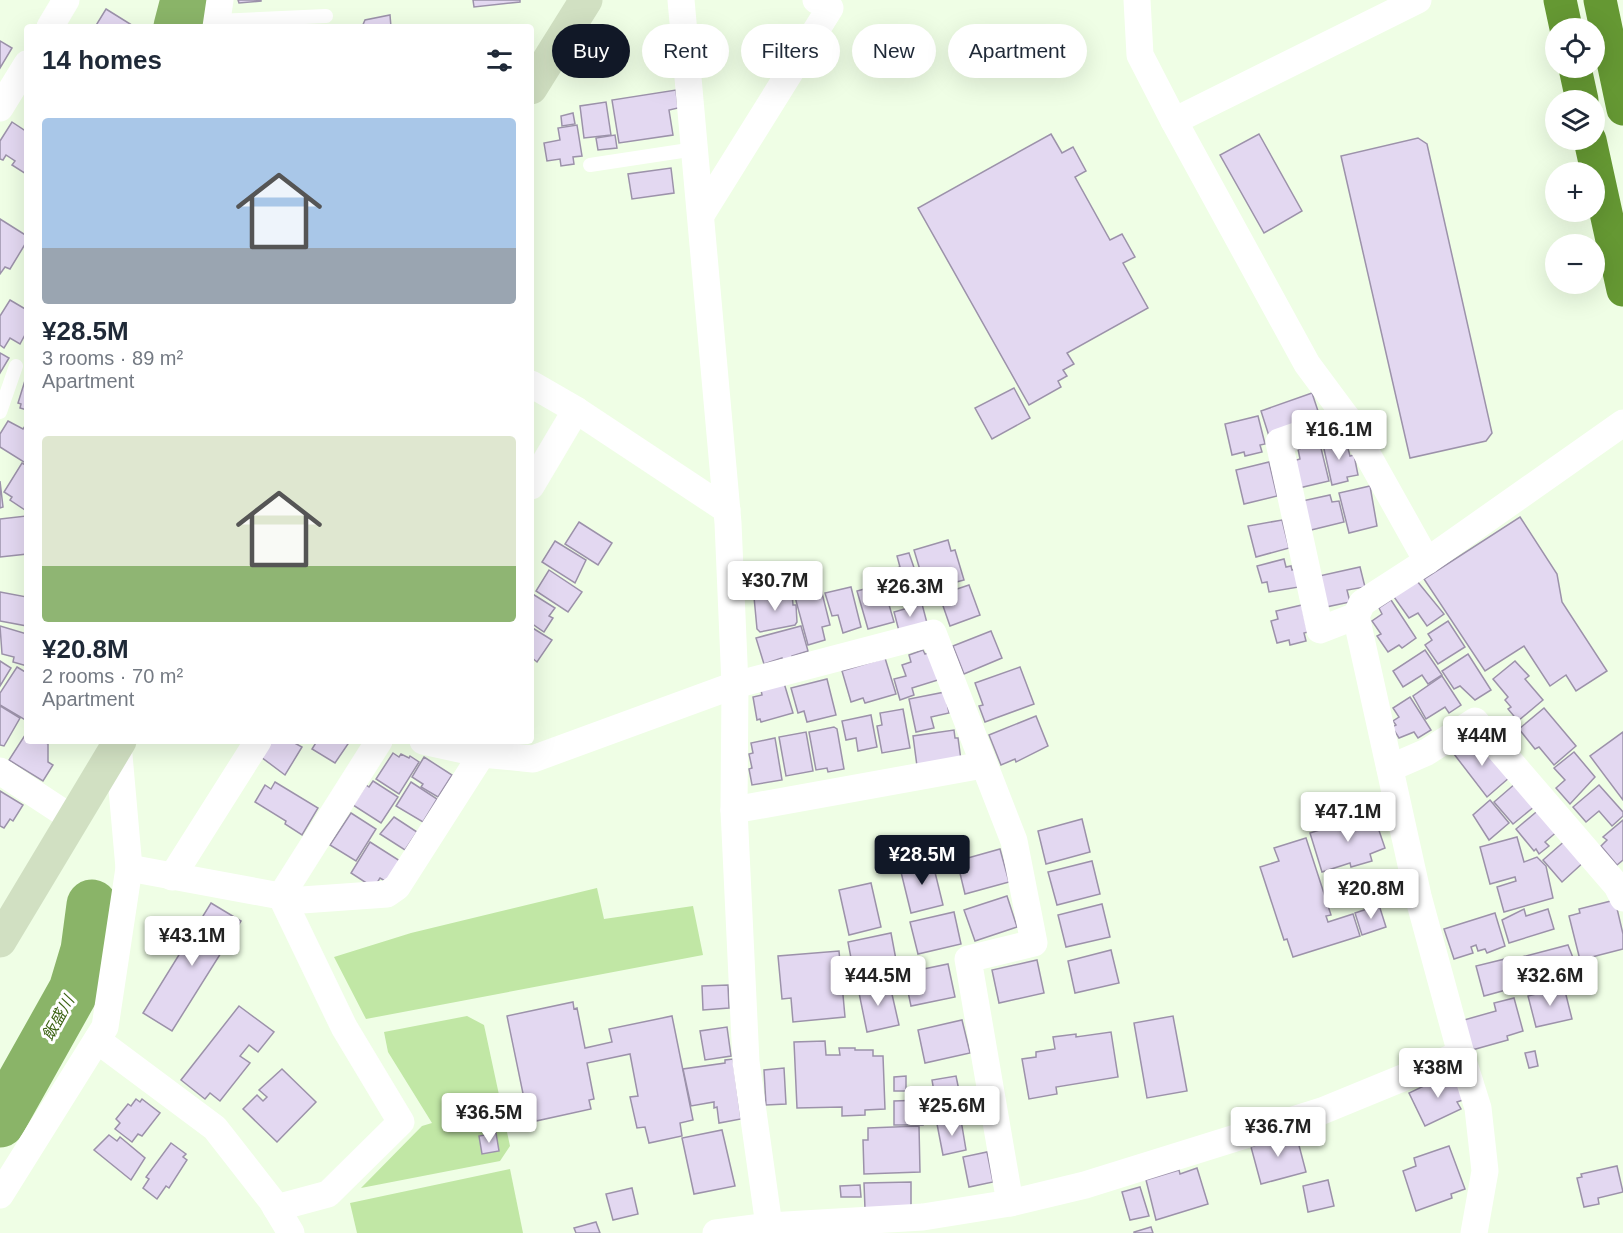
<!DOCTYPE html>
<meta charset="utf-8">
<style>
body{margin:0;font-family:Helvetica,"Noto Sans JP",sans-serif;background:#f2f2f3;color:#1f2937;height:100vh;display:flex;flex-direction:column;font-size:22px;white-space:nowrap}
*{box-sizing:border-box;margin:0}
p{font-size:20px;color:#747a83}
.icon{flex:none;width:33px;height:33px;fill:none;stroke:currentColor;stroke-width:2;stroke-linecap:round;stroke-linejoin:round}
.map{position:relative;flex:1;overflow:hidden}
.drawer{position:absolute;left:24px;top:24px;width:510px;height:720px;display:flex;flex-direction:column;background:#fff;border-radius:6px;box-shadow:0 6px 24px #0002}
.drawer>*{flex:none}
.top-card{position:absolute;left:552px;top:24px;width:570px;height:54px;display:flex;gap:12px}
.buttons{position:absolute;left:1545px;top:18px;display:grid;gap:12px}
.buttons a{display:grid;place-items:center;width:60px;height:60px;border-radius:50%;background:#fff;box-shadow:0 6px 24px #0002;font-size:30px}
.price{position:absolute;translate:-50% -51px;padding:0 14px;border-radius:6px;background:#fff;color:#222;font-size:20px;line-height:39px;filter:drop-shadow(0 2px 3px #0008)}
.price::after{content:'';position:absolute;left:50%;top:36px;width:18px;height:14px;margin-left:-9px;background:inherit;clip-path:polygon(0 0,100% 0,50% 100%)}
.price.active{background:#111827;color:#fff}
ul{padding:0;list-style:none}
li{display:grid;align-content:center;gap:12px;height:318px;padding:0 18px}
li span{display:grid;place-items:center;height:186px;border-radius:6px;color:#555}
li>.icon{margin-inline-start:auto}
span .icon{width:108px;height:108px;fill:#fffc;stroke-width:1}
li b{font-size:26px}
h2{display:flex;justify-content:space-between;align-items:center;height:72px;padding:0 18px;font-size:26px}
.tag{padding:0 21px;border-radius:27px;background:#fff;box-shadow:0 6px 24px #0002;font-size:21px;line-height:54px}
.tag.active{background:#111827;color:#fff}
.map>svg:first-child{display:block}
</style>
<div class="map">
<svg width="1623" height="1233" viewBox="0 0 1623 1233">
<rect width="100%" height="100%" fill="#effee5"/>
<g fill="#c1e7a5">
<path d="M597,888L604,919L693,906L703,955L366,1019L334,957L411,933Z"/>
<path d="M467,1016L484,1025L510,1146L500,1161L361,1188L422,1126L432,1123L388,1052L384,1032Z"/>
<path d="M510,1169L523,1233H357L350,1203Z"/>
</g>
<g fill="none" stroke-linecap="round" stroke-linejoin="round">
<g stroke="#8ab468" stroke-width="51">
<path d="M179,27L186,0"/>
<path d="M0,1122L74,990L86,950L92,905"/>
</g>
</g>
<g fill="#e3d8f1" stroke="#9c92aa" stroke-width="1.5">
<path d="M238,0H261V1L239,3Z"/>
<path d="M473,0H520V2L474,7Z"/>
<path d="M106,9L135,27H95Z"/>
<path d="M390,15L391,27H362L365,20Z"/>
<path d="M0,41L12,48L0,68Z"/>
<path d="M676,90L678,108L669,110L673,135L619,143L612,100Z"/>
<path d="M606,102L611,135L584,138L580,106Z"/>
<path d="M573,113L575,124L562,126L561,116Z"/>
<path d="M12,122L27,132L26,174L12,165L15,161L6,155L3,160L0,159V141Z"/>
<path d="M577,125L582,156L573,157L574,164L561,166L560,159L547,161L544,143L560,140L558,128Z"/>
<path d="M1051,134L1062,153L1073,147L1086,171L1075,177L1110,240L1122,234L1135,257L1123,263L1148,308L1067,353L1074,364L1063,370L1067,376L1058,381L1061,387L1029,405L918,208Z"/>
<path d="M1259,134L1302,211L1264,233L1220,155Z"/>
<path d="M615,135L617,148L598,150L596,138Z"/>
<path d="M1418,138L1427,144L1492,433L1486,441L1410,458L1341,156Z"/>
<path d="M671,168L674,193L632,199L628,174Z"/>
<path d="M0,219L27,236V241L10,269L5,267L0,274Z"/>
<path d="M10,300L27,310V331L20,344L10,338L4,348L0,345V316Z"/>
<path d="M0,353L9,358L0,373Z"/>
<path d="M27,374V410L20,408L21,404L18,403Z"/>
<path d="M1014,388L1030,418L992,439L975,408Z"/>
<path d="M1312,393L1320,417L1269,436L1261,411Z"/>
<path d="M1258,416L1265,444L1260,445L1262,452L1245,456L1244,452L1232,455L1225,424Z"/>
<path d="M8,421L23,429L27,423V464L0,447V434Z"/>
<path d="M1333,438L1334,444L1346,441L1350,456L1354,455L1358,475L1347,477L1348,481L1332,485L1322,440Z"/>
<path d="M1320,444L1329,481L1299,488L1293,461L1300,459L1298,449Z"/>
<path d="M1269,462L1277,496L1244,504L1236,470Z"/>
<path d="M22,463L27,466L25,510L10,500L12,497L4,492Z"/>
<path d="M0,481L3,507L0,508Z"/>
<path d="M1370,486L1377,526L1349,533L1339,493Z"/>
<path d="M1330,495L1332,502L1339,501L1344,522L1307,531L1302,501Z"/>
<path d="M26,516L27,554L0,557V519Z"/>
<path d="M1520,517L1557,574L1562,602L1607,671L1576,691L1566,675L1550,686L1524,646L1485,671L1424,579Z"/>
<path d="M1282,520L1289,548L1256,557L1248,526Z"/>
<path d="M579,522L612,543L598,565L565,544Z"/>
<path d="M948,540L951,551L955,550L964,580L938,587L935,577L923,580L914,550Z"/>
<path d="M555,541L586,560L575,583L542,562Z"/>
<path d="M909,553L924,597L892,603L885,582L895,576L893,569L900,567L897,556Z"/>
<path d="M1284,559L1286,567L1291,566L1292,570L1295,569L1299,587L1269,592L1267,582L1262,583L1257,566Z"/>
<path d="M1360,567L1365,587L1347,590L1350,602L1326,607L1319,576Z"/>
<path d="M549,570L582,592L568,612L536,591Z"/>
<path d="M1417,581L1444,614L1427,626L1418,613L1409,618L1394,597Z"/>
<path d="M883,584L894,622L868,629L857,591Z"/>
<path d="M969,585L980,615L950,626L942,603L956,597L954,590Z"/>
<path d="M851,587L861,627L843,633L838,615L832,616L825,593Z"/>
<path d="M821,589L830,625L822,627L825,640L808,645L795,597Z"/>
<path d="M0,592L27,597V626L0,621Z"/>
<path d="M531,593L555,608L549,616L553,618L544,632L531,623Z"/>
<path d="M792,593L793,605H796L797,622L795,625L760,632L757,629L754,597Z"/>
<path d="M1391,600L1416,638L1402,648L1399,645L1388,652L1377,636L1381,634L1372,621L1382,614L1379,608Z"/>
<path d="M922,604L927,623L899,631L894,612Z"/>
<path d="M1302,605L1308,632L1304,633L1306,641L1290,645L1289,640L1277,643L1271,621L1278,619L1276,611Z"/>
<path d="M1448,621L1465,647L1438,664L1425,645L1432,640L1428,634Z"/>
<path d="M0,626L27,634V666L13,662L14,657L2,654Z"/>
<path d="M801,626L808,651L792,656L793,659L783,662L782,658L764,664L756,638Z"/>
<path d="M531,627L552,640L537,662L531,657Z"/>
<path d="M991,631L1002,658L964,674L953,646Z"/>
<path d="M923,650L925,654L933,651L941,679L912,688L914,695L900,700L894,679L906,676L902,665L911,662L909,655Z"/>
<path d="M1425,650L1442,675L1428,684L1422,675L1403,687L1393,671Z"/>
<path d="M1468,654L1491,690L1475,700L1460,686L1454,689L1442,671Z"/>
<path d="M885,658L896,694L865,703L863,698L851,702L842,671Z"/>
<path d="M0,661L11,668L0,686Z"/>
<path d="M1515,661L1529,676L1525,679L1543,700L1518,721L1508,709L1511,707L1505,700L1508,697L1493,679Z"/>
<path d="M17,667L27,673V721L0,705V693Z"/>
<path d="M1020,667L1034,704L985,722L979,706L983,705L975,683Z"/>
<path d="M1442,676L1461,705L1449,713L1445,707L1426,719L1413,696Z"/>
<path d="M827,679L836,715L807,722L804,711L798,713L791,688Z"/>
<path d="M784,683L793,713L761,722L760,719L757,720L753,697L762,695L761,690Z"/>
<path d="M945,692L949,713L931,717L934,728L916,732L909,699Z"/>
<path d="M1410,697L1431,730L1418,738L1414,732L1399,738L1392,727L1396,725L1393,721L1399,717L1393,708Z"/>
<path d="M0,706L20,718L4,746L0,745Z"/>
<path d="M1544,708L1576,746L1554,765L1539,747L1535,749L1519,729Z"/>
<path d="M903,709L910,748L882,753L877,726L882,725L880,713Z"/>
<path d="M871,715L877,747L858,751L856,738L846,740L842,721Z"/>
<path d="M1036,716L1048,746L1016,762L1015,759L1001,765L989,735Z"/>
<path d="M834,727L837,729L844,769L828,772L827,768L816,770L809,732Z"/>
<path d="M954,730L955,738H958L961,760L917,766L913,736Z"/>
<path d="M27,732V741H43L48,744V762L53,765L43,781L9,760Z"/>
<path d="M806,732L813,771L786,776L779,737Z"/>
<path d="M1623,732V800L1590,756Z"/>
<path d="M1474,737L1510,777L1487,797L1454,754Z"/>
<path d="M775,738L782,780L752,785L749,769L752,768L749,754L753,753L751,743Z"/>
<path d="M271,741H291L302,747L285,775L261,757Z"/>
<path d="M317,741H350L335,763L312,749Z"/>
<path d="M1574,752L1595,777L1570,804L1556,788L1565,780L1554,768Z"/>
<path d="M393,753L399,757L401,754L409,758L410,756L419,762L399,794L376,779Z"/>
<path d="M424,757L452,775L438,797L421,787L423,784L412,777Z"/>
<path d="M373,781L398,797L381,823L353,805L366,785L369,787Z"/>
<path d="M275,782L318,808L302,835L285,824L286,821L255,802L265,785L271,789Z"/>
<path d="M411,782L437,799L423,822L396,806Z"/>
<path d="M1516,783L1535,806L1513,824L1494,802Z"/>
<path d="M1599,785L1623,812V816L1612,826L1599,811L1586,822L1573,807Z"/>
<path d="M0,791L23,805L13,821L10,819L4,828L0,826Z"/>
<path d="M1490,800L1509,823L1489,840L1473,815Z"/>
<path d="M1541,808L1559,830L1545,842L1549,846L1539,854L1536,849L1534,851L1516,829Z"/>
<path d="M351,813L376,829L356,861L330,845Z"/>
<path d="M1373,813L1385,848L1370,854L1372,861L1351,867L1350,863L1322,872L1310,833Z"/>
<path d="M394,817L417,832L405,850L380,834Z"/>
<path d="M1082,819L1090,852L1046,864L1038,831Z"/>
<path d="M1623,820V860L1617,865L1601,846L1607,840L1603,837Z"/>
<path d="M1517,837L1524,862L1537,857L1546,866L1553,898L1504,912L1497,887L1516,881L1515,877L1490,884L1480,847Z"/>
<path d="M1306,838L1331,915L1326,916L1328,922L1353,914L1360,936L1293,957L1287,939L1284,940L1260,867L1279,861L1274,848Z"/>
<path d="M1567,839L1586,860L1562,882L1543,860Z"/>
<path d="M370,842L400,861L387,882L380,878L375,886H371L351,873Z"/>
<path d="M1000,849L1009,882L965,894L957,861Z"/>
<path d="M932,860L943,905L911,913L900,868Z"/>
<path d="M1092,861L1100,894L1057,905L1048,872Z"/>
<path d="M871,883L881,927L849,935L839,890Z"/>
<path d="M1007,896L1017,927L975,941L964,910Z"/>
<path d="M1615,900L1623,934V949L1580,960L1569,916L1580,913L1579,909Z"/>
<path d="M211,903L241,921L172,1031L143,1013Z"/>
<path d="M1102,904L1110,937L1066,947L1058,915Z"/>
<path d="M1379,905L1386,927L1362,935L1355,913Z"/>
<path d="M1524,909L1526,916L1548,909L1554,929L1509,943L1502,920Z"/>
<path d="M954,912L961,944L918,954L910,922Z"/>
<path d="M1495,913L1505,946L1487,953L1485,949L1478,951L1476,945L1471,947L1473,953L1454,959L1444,929Z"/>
<path d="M891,933L897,965L854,974L848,942Z"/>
<path d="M1568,945L1577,968L1521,983L1514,959Z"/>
<path d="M1111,950L1119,983L1075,993L1068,961Z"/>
<path d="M839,951L845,1017L793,1022L791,998L782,999L778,956Z"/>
<path d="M1509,958L1517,987L1484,996L1476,966Z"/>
<path d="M1037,960L1044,993L999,1003L992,970Z"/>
<path d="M948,964L955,997L911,1006L904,973Z"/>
<path d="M889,981L899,1025L867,1032L858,988Z"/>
<path d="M728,985L729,1008L703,1010L702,986Z"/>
<path d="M1564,987L1572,1019L1536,1027L1528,996Z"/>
<path d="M1514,998L1523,1031L1507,1036L1508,1040L1472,1050L1464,1020L1496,1011L1494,1003Z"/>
<path d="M573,1002L574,1009L577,1008L585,1048L612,1042L609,1029L672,1016L693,1120L680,1123L682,1136L649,1143L645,1127L637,1128L630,1097L638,1096L630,1054L587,1063L594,1099L589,1100L591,1109L536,1121L534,1112L527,1113L507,1016Z"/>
<path d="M239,1006L274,1032L258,1052L249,1045L240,1056L250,1063L220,1101L210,1093L205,1099L181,1080Z"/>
<path d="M1173,1016L1187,1091L1147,1098L1134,1023Z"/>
<path d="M962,1020L970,1053L925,1063L918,1030Z"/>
<path d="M727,1027L731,1056L705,1060L700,1031Z"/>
<path d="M1111,1032L1118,1077L1056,1087L1057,1094L1029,1099L1022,1059L1036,1057V1052L1055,1049L1053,1037L1076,1034V1037Z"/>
<path d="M825,1041L826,1055H840L839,1048H855V1050H873V1056H883L885,1109L865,1110V1115L842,1116V1107L797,1108L794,1042Z"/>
<path d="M1535,1051L1538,1066L1529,1068L1525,1053Z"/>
<path d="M733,1059L741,1119L719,1123L717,1107L714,1108V1102L691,1106L683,1069L725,1063V1060Z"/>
<path d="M784,1068L786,1104L766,1105L764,1070Z"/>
<path d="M282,1069L316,1102L277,1142L243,1109L257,1095L263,1101L267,1097L259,1090Z"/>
<path d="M1455,1071L1463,1100L1457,1102L1461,1109L1425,1126L1409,1093Z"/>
<path d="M906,1076V1091H894V1077Z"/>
<path d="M956,1076L962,1105L937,1109L932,1080Z"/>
<path d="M136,1099L140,1102L142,1099L160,1113L142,1136L138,1134L132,1142L115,1129L120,1123L116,1119L128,1104L131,1106Z"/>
<path d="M922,1100L923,1125H894V1101Z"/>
<path d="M961,1120L966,1150L943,1155L937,1124Z"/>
<path d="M919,1126L920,1172L864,1174L863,1140H868V1128Z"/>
<path d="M722,1130L735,1186L694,1194L682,1138Z"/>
<path d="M1288,1132L1289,1136L1296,1134L1306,1172L1261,1184L1251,1147Z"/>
<path d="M496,1133L499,1151L482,1154L479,1136Z"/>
<path d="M109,1135L117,1141L120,1137L145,1158L131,1180L94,1150Z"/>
<path d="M171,1143L186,1154L183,1157L187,1160L169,1188L166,1186L157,1199L143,1188L149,1179L146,1177Z"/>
<path d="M1449,1146L1465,1189L1451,1194L1452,1198L1416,1211L1403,1171L1416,1166L1414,1158Z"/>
<path d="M987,1152L993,1182L969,1187L963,1157Z"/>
<path d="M1617,1166L1623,1192L1598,1198L1599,1204L1584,1207L1577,1178L1582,1177L1581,1174Z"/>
<path d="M1197,1168L1208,1204L1156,1220L1146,1180L1179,1170L1180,1174Z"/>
<path d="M1328,1180L1334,1206L1308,1212L1303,1186Z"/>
<path d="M911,1182V1208L865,1209L864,1183Z"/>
<path d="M860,1185L861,1197H841L840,1186Z"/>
<path d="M1140,1187L1149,1216L1130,1220L1122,1192Z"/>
<path d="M632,1188L638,1214L613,1220L606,1194Z"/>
<path d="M596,1222L600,1233H576L574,1228Z"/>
<path d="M1151,1227L1153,1233H1134V1232Z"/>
</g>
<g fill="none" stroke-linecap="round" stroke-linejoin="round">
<g stroke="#fff" stroke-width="14">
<path d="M217,21L326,16"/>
<path d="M590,165L695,149"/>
<path d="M0,412L16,366"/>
</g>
<g stroke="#fff" stroke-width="27">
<path d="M681,0L728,523L735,685L734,810L746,1062L770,1233"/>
<path d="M1137,0L1140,55L1174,121L1307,364L1347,418L1427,561"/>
<path d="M50,27L66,0"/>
<path d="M216,27L220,0"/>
<path d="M0,108L27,64"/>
<path d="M1174,121L1418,0"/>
<path d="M701,215L830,8L816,0"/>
<path d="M531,384L576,410L531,486"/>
<path d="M576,410L727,510"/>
<path d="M1347,418L1279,442L1320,630L1356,616"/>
<path d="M423,741L482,754L533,759L735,685L933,633L1014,841L1034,943L968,959L1010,1203"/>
<path d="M1390,768L1427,752L1475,721L1617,886L1623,898"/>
<path d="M0,771L73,819"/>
<path d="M734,810L983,765"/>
<path d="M129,868L302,900L387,894L397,887L482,754"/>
<path d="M172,877L258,741"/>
<path d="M97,1040L215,1128L272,1201L291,1233"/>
<path d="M0,1195L105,1027L129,868L118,744"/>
<path d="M276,1208L328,1194L401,1122L344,1027L281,896L379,741"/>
<path d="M716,1233L769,1226L923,1217L1010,1203L1085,1185L1322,1111L1461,1054"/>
<path d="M1474,1233L1485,1171L1478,1108L1461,1054L1418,896L1356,616L1362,603L1427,561L1623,423"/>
</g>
<g stroke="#d1e0c2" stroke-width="33">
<path d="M531,88L586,0"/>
<path d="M0,941L120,741"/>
</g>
<g stroke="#659833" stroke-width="33">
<path d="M1560,0L1566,28"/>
<path d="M1600,0L1623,109"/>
<path d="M1575,68L1582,100"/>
<path d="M1590,140L1623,290"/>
</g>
</g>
<g text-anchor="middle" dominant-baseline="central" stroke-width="6" stroke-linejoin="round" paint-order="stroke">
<g font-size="16" font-style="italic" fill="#3d6414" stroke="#fff">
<text transform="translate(58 1018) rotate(-61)">飯盛川</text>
</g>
</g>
</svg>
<div class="buttons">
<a><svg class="icon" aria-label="locate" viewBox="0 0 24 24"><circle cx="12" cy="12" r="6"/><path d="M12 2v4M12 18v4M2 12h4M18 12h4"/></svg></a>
<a><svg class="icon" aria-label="layers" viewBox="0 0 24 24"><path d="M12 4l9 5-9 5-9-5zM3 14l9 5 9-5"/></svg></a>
<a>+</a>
<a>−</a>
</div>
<b class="price" style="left:1339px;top:461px">¥16.1M</b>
<b class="price" style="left:775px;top:612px">¥30.7M</b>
<b class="price" style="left:910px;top:618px">¥26.3M</b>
<b class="price" style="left:1482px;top:767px">¥44M</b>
<b class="price" style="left:1348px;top:843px">¥47.1M</b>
<b class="price active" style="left:922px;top:886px">¥28.5M</b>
<b class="price" style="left:1371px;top:920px">¥20.8M</b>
<b class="price" style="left:192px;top:967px">¥43.1M</b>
<b class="price" style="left:878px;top:1007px">¥44.5M</b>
<b class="price" style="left:1550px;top:1007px">¥32.6M</b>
<b class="price" style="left:1438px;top:1099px">¥38M</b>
<b class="price" style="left:952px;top:1137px">¥25.6M</b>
<b class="price" style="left:489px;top:1144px">¥36.5M</b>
<b class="price" style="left:1278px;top:1158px">¥36.7M</b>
<div class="top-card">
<a class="tag active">Buy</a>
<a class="tag">Rent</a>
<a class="tag">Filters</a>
<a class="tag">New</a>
<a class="tag">Apartment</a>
</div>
<section class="drawer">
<h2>14 homes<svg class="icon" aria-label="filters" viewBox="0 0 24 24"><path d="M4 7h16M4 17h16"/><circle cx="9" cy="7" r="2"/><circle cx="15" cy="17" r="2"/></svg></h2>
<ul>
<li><span style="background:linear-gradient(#a9c7e8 70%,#9aa5b1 0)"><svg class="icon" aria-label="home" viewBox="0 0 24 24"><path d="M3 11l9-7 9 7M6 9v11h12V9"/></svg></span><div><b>¥28.5M</b><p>3 rooms · 89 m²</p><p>Apartment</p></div></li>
<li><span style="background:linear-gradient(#dfe7d0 70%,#8fb573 0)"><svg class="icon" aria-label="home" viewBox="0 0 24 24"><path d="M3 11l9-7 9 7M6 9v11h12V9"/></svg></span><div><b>¥20.8M</b><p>2 rooms · 70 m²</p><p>Apartment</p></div></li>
</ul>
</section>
</div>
